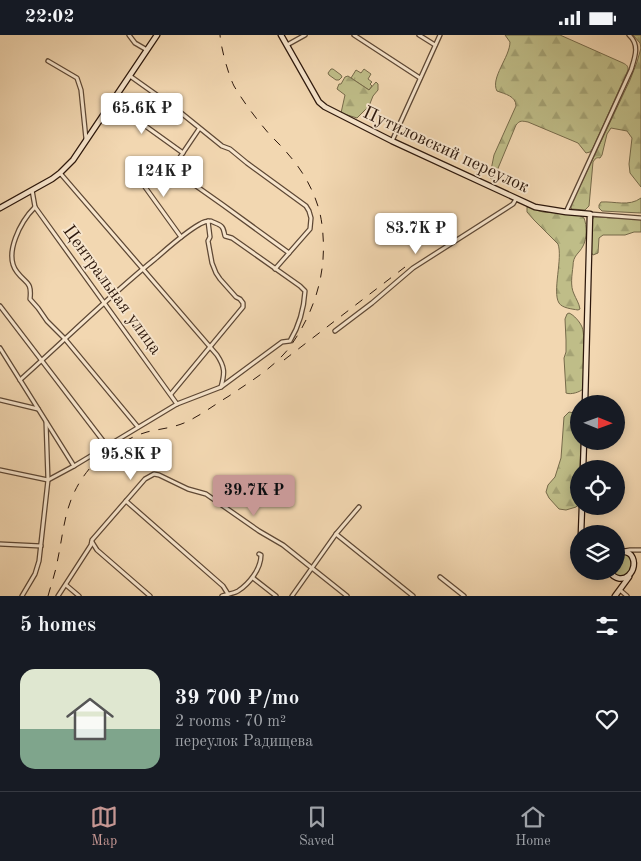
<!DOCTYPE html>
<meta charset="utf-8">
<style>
body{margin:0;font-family:"Old Standard TT",serif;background:#20242c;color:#f1f3f6;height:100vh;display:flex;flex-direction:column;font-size:19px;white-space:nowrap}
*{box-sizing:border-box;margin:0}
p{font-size:16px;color:#9ea1a6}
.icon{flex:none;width:28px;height:28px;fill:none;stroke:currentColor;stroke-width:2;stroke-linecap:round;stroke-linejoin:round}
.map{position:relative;height:561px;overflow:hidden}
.drawer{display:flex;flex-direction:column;background:#171b24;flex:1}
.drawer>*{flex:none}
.needle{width:32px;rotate:91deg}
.controls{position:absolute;left:570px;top:360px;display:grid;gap:10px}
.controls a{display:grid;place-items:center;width:55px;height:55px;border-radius:50%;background:#171b24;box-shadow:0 2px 12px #0003;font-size:25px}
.price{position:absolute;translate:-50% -42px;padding:0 11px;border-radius:5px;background:#fff;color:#222;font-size:16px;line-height:32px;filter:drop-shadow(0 1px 2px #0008)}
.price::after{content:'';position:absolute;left:50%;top:30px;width:15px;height:11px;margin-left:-8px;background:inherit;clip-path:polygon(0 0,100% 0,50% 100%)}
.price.active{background:#c59692;color:#111}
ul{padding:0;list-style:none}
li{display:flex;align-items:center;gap:15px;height:125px;padding:0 20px}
li span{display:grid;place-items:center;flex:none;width:140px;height:100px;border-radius:15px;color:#555}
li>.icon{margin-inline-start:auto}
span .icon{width:60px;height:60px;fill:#fffc;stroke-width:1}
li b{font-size:21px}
h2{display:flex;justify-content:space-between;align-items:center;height:60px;padding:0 20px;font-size:21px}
.status{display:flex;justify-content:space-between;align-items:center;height:35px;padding:0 25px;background:#171b24;direction:ltr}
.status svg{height:14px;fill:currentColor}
.tabs{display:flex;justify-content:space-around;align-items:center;height:70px;border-top:1px solid #363941;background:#171b24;font-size:14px;color:#9ea1a6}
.tabs a{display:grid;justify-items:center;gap:2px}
.tabs .active{color:#c59692}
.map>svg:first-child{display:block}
</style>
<div class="status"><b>22:02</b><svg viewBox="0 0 49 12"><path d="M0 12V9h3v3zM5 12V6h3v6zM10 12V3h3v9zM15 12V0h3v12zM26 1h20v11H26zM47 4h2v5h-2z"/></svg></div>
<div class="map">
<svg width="641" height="561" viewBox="0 0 641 561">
<defs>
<pattern id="grass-tufts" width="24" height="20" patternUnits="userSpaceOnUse" patternTransform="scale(1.25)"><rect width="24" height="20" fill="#bfbd88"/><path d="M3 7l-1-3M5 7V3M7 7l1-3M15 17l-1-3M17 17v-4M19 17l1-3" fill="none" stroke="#a4a274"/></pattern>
<pattern id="forest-firs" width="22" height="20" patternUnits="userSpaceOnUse" patternTransform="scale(1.25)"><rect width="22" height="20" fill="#bfbd88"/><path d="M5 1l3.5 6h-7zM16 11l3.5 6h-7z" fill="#a4a274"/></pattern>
</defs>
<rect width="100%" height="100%" fill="#f2d7b1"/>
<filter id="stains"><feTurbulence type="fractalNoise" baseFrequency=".004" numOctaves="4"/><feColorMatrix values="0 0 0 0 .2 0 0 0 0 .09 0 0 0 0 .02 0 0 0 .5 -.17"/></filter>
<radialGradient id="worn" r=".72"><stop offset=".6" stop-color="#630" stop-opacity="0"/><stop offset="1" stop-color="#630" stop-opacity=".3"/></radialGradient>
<g fill="url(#grass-tufts)" stroke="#766a4a">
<path d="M331,34H333L341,40L342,42L339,45H336L329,40L328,38Z"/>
<path d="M364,34L371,39L368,44L372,47L370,49L372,51L369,55L351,43L356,35L361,38Z"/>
<path d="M620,518C629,519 631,523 633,531L627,540C621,542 616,542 612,536H616V520Z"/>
</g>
<g fill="url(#forest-firs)" stroke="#766a4a">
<path d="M505,0H560L623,28C627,30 628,31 628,35L593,113L590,117L586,118L578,108L528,87C522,86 520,85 516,90L494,143L492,144L490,143V140L494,120L516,71C516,61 505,59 497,56C490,43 510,22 510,7Z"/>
<path d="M633,0H641V152L630,138L629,129L632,103L627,96L611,93L607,99L602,120L600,123C596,122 595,124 593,127L589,171L585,175L572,174L571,173V170L630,45L637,27L641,13L640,8Z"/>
<path d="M348,41L369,55L376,47L378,49V55L373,61L369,71L357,83L341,78L345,60L337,54L339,49H341L345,42Z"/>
<path d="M641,163V178L602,176L599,173V170L601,167C614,166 629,172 641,163Z"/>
<path d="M527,172C533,172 537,176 543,177C556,179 573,175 584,183C587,190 587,204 583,211C579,219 573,220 573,231C572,240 570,251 574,259C576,264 579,268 580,274L578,275C572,274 562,273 559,268C552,257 563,223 558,209L534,185L527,177Z"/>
<path d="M594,182L641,184V197H634L625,200H603L599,203L598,218L593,220L591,217L592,185Z"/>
<path d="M569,278C574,280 580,287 582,292C586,302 583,342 583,354C580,357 571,360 566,358V356L564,323L566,317V305L565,284L567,279Z"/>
<path d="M569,377L579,379V406H581L580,434H579L578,470L576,472L566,475L559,474L549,463L546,457L548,450L555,442L561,423L564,382Z"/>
</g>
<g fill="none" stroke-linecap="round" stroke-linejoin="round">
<defs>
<g id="street">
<path d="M129,0L135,8L147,15"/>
<path d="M354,0L420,43"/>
<path d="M419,0L435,10"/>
<path d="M287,10L305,0"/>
<path d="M48,26L77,43L81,55L86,104"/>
<path d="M130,41L175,73L222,111L230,114L247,128L306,171L309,176L311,183L310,194L275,234"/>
<path d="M112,67L183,118"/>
<path d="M199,94L172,134L223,170L289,218"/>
<path d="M392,106L440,0"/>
<path d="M132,134L181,202"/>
<path d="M60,138L217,320C225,332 225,338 221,352"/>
<path d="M32,155L35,172L177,369"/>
<path d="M35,172C21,186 3,219 17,237C26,249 32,246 30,264L38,273L47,286L65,304L138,392"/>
<path d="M566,177L631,35C635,22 640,10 629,0"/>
<path d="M590,179L641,183"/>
<path d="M0,271L107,411"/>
<path d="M335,296L372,268L413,233L513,169L516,164"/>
<path d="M0,313L74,431"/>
<path d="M171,359L243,272V268L240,264L236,262L220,244L216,238L212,228L208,206L210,202L208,186"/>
<path d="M0,365L38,374"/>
<path d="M0,435L48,445L74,431L177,369L221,352L282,307L290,306C299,291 304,273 305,256L300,251L232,203L225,201C224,198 224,194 222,192C220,189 214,188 211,186C207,186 203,187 200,189C184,198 169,212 155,224C108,262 65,305 20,345"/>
<path d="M126,466L223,551L228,559"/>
<path d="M336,499L413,561"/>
<path d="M92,507L97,515L150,561"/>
<path d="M0,509L41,511"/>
<path d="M624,516L630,515H641"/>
<path d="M440,542L464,561"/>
<path d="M253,543L276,561"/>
<path d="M66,550L79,561"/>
<path d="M620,555L627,561"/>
<path d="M22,561L35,539L39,526L48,445L46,387"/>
<path d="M58,561L91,510L92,505L145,444L154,439L159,440L188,454L206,459L259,496L283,510L347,561"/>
<path d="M222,561C227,559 233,559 238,556C249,549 261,534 261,520L259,519"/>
<path d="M292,561L336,499L359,472"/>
</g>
<g id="secondary">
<path d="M281,0L319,67L325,72L392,106L535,172L566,177L590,179L585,369"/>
<path d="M0,173L52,144L60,138L73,125L157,0"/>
<path d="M583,434L584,406"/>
<path d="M581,499L582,471"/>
<path d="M609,536C622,555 641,534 631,520C627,516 622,516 616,517"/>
<path d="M615,561L629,542"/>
</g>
</defs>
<use href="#street" stroke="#5e4835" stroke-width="5.5"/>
<use href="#secondary" stroke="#2d180c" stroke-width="7"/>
<use href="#street" stroke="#f7e5cc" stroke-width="3"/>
<use href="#secondary" stroke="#f7e5cc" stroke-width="4.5"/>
<g stroke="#2d180c" stroke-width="1" stroke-dasharray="9 9" stroke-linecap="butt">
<path d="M284,325L405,232"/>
<path d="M48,561C51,550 55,539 57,528C65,491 64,464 90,433C105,417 126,403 147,397C159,394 172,393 184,388C200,381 214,370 229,361C248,348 267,337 283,320C289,314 294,306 299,298C319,264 327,229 322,190C319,164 305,138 288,119C281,110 272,103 265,94C254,81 243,66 234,51C228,39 221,13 220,0"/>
</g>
</g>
<g text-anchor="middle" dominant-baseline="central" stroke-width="4" stroke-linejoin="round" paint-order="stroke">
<g font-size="18" fill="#2d180c" stroke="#f7e5cc">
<text transform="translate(446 115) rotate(25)">Путиловский переулок</text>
<text transform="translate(112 255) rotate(54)">Центральная улица</text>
</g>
</g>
<rect width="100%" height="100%" filter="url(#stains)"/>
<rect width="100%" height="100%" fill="url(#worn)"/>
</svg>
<div class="controls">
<a><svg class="needle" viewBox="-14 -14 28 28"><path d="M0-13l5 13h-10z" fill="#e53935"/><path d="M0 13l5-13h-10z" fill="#9ea1a6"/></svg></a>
<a><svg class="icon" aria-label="locate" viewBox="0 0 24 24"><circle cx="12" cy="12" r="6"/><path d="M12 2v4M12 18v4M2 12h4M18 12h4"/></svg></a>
<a><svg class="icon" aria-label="layers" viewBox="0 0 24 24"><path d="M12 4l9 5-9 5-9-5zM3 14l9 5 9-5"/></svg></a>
</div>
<b class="price" style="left:142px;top:100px">65.6K ₽</b>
<b class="price" style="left:164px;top:163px">124K ₽</b>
<b class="price" style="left:416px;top:220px">83.7K ₽</b>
<b class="price" style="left:131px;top:446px">95.8K ₽</b>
<b class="price active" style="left:254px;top:482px">39.7K ₽</b>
</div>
<section class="drawer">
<h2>5 homes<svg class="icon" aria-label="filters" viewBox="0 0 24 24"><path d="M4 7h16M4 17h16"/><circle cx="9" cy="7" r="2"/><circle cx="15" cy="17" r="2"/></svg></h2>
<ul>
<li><span style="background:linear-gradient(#dfe7d0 60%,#7fa58c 0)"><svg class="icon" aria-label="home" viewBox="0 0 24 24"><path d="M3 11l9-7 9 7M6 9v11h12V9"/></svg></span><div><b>39 700 ₽/mo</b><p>2 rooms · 70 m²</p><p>переулок Радищева</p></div><svg class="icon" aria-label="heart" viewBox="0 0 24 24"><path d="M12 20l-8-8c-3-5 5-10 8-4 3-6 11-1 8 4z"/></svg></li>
</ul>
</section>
<nav class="tabs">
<a class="active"><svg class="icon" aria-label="map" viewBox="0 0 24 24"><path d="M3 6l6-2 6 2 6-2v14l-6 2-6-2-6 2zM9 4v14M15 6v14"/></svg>Map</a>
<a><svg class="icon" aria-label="saved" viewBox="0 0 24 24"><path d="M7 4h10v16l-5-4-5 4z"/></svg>Saved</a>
<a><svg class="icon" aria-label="home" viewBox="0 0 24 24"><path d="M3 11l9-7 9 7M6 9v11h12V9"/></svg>Home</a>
</nav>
